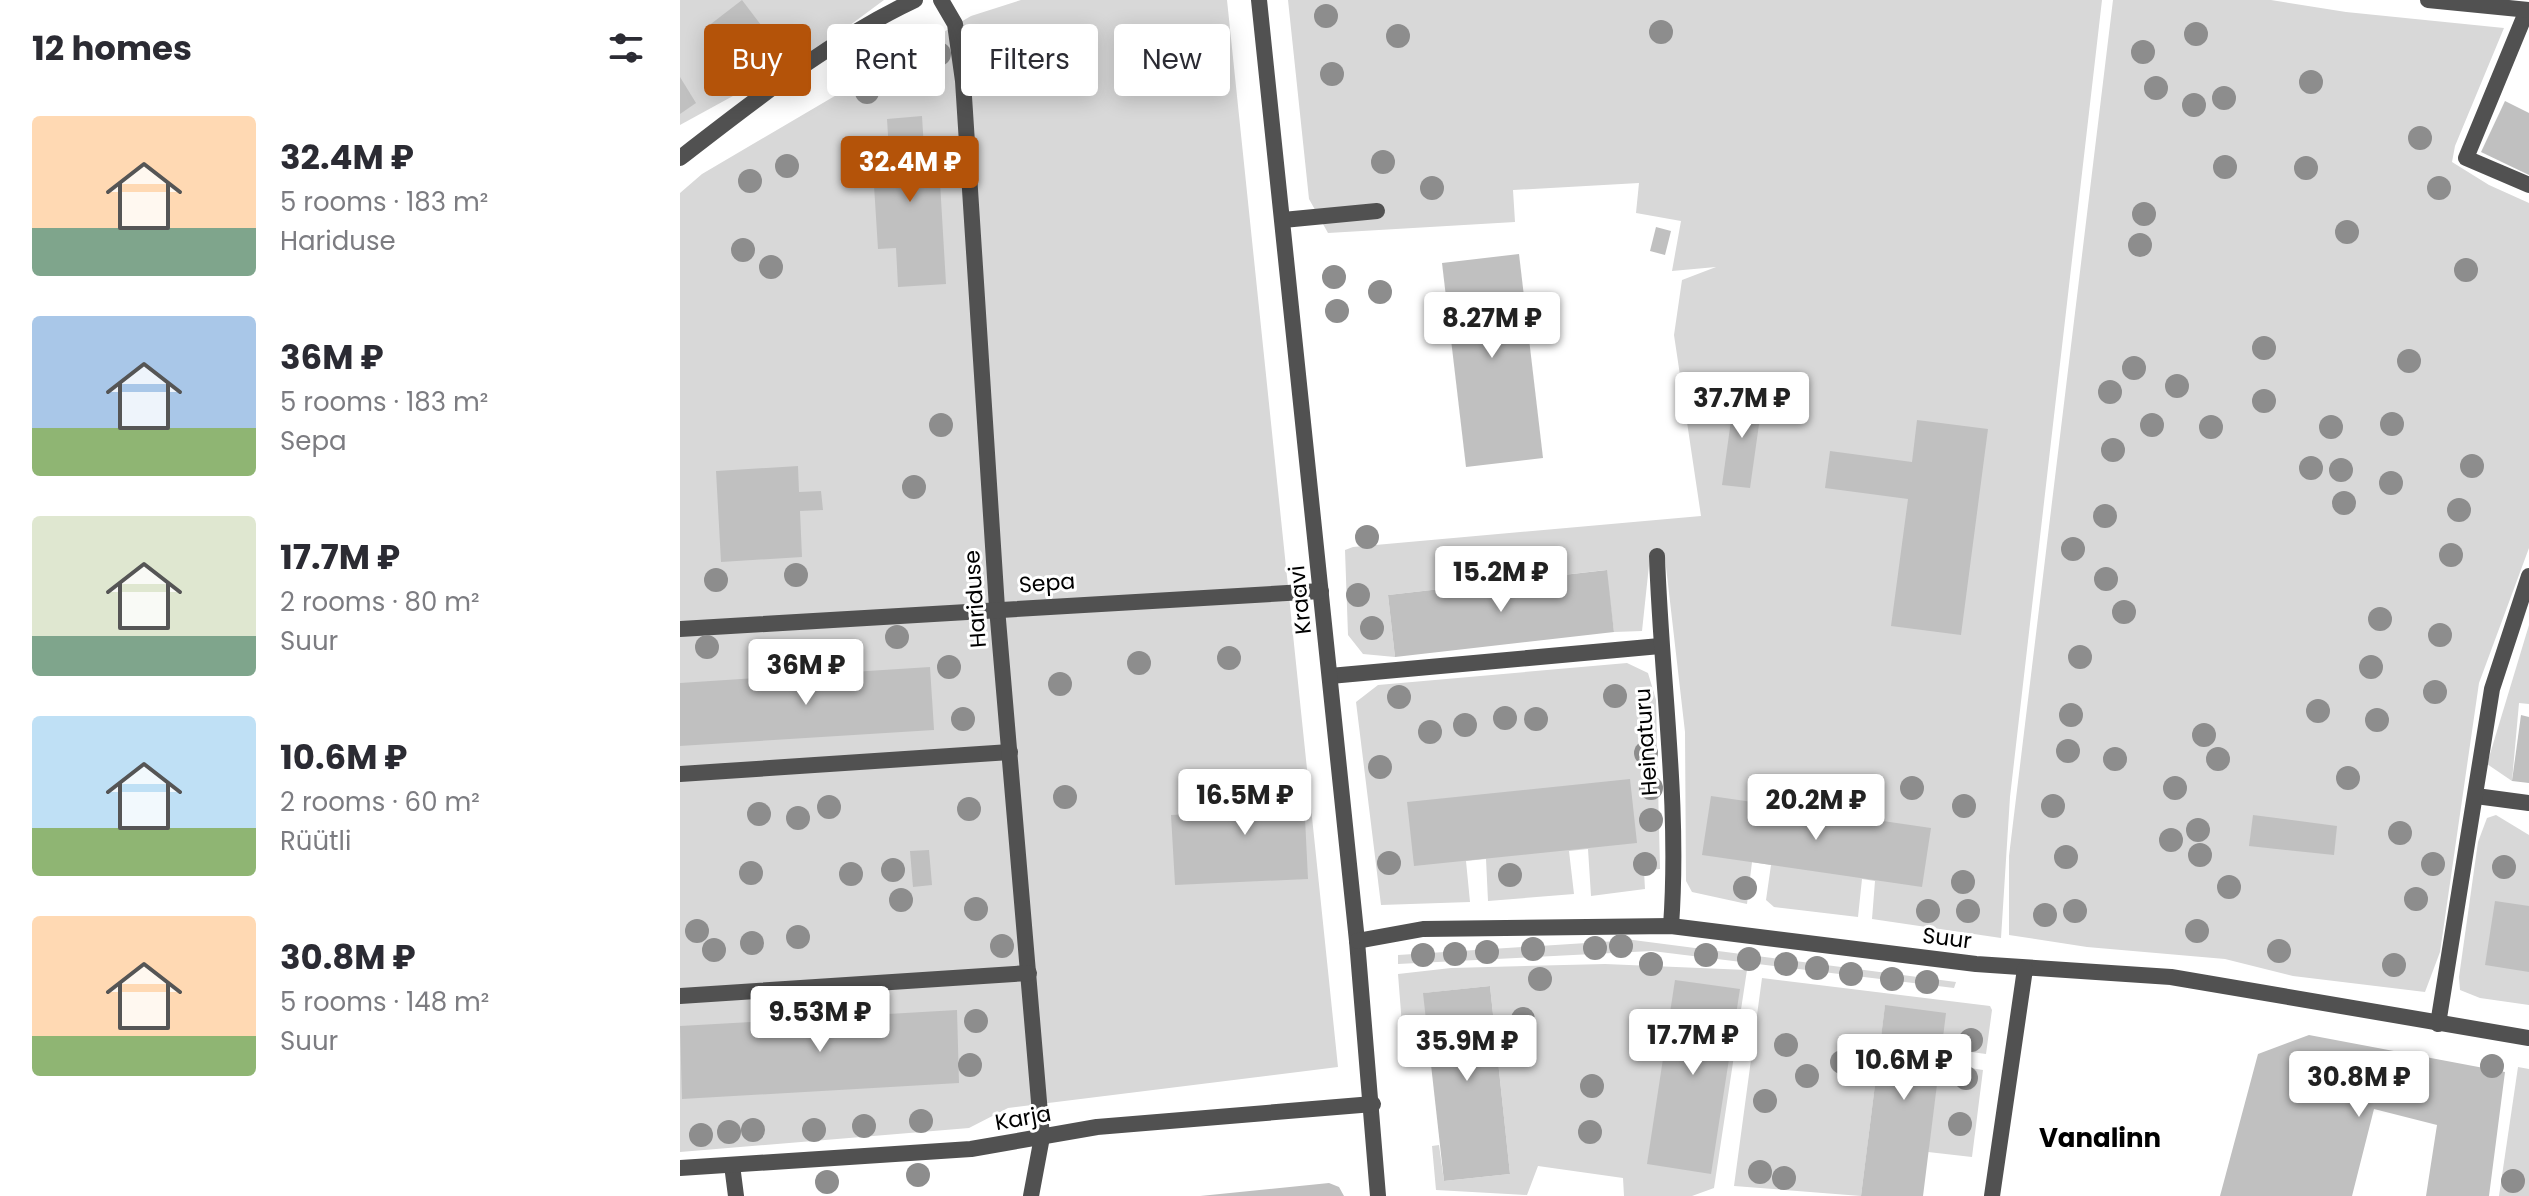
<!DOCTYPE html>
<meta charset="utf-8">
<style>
body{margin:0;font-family:Poppins,sans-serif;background:#f7f7f7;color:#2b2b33;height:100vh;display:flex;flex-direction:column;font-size:30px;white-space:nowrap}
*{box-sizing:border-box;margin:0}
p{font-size:26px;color:#7c7c81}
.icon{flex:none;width:44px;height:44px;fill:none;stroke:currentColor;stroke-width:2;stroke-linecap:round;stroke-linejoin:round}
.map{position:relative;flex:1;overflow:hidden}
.panel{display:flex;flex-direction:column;background:#fff;width:680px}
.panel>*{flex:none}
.top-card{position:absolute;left:24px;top:24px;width:760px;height:72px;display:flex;gap:16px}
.price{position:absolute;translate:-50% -68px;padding:0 18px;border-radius:8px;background:#fff;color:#222;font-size:26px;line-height:52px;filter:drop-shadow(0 2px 4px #0008)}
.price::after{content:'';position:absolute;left:50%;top:48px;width:24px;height:18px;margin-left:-12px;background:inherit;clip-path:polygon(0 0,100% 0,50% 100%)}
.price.selected{background:#b45309;color:#fff}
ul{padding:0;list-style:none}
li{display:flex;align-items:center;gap:24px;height:200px;padding:0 32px}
li span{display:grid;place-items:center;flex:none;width:224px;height:160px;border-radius:8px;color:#555}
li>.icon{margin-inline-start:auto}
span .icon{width:96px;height:96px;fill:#fffc;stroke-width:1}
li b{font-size:34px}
h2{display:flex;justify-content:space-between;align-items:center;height:96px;padding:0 32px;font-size:34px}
.tag{padding:0 28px;border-radius:8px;background:#fff;box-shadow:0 4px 20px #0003;font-size:28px;line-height:72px}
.tag.selected{background:#b45309;color:#fff}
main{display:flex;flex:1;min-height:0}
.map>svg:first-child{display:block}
</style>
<main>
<section class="panel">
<h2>12 homes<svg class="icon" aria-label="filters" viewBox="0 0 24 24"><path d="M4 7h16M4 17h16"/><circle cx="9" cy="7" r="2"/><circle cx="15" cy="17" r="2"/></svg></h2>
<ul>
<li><span style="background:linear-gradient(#ffd9b3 70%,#7fa58c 0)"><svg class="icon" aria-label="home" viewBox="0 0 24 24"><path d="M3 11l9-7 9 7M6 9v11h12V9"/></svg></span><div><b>32.4M ₽</b><p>5 rooms · 183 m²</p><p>Hariduse</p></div></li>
<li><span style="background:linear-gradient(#a9c7e8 70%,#8fb573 0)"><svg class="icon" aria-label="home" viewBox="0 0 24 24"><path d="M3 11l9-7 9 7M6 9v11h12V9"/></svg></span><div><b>36M ₽</b><p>5 rooms · 183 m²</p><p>Sepa</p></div></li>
<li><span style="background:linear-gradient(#dfe7d0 75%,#7fa58c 0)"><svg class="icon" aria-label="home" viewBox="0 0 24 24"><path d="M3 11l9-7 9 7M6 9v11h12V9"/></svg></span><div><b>17.7M ₽</b><p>2 rooms · 80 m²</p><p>Suur</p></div></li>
<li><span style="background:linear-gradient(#bfe0f5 70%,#8fb573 0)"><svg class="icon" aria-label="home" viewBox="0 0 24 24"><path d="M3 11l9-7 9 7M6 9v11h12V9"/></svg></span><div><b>10.6M ₽</b><p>2 rooms · 60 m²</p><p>Rüütli</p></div></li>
<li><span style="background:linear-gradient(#ffd9b3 75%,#8fb573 0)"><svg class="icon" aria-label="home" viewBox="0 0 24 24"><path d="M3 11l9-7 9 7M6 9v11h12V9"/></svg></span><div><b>30.8M ₽</b><p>5 rooms · 148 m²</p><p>Suur</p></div></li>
</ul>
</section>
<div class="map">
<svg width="1849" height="1196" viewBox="0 0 1849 1196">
<rect width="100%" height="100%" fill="#fff"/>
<g fill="#d8d8d8">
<path d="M0,0H204L135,51L0,125Z"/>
<path d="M341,0H547L658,1067L328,1108L289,1128L0,1152V193L22,174L291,16Z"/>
<path d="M608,0H1422L1330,797L1321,938L1192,919L1195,881L1182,879L1178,917L1094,907L1086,900L1091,865L1072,862L1067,904L1012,892L1006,881L1005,732L985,558L970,556L962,631L934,632L926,570L708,595L715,657L683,654L668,635L665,550L673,547L1021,516L994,335L1002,280L1036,267L992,271L1001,221L956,213L959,183L833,190L835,222L648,233L629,199Z"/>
<path d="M1433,0H1591L1666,12L1824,28L1775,146L1772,162L1809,185L1849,203V548L1799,683L1760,952L1745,992L1613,976L1545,959L1407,947L1329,935V856Z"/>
<path d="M1849,625V704L1839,703L1832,781L1807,764Z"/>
<path d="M947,663L968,673L976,700L980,869L964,871L965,889L911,896L908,849L889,851L894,894L808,901L806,859L786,861L790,902L701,905L676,702L698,685Z"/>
<path d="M1816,815L1849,835V1005L1800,998L1780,990L1779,977L1798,842L1807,818Z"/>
<path d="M953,940L1276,982L1274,988L972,951L718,964V955Z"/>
<path d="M925,964L1067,970L1034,1188L1012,1196H944L943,1178L858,1166L847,1195L756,1190L752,1146L759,1145L764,1181L830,1174L810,986L744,993L747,1023L722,1025L718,974L771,968Z"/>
<path d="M1082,978L1310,1006L1312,1010L1306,1054L1261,1048L1205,1006L1181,1196L1054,1186Z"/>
<path d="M1259,1063L1303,1070L1292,1157L1248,1152Z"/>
<path d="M1838,1067L1849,1069V1196H1819Z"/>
</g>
<g fill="#c0c0c0">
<path d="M62,0L84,29L44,54L27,27Z"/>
<path d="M0,77L16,103L0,114Z"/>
<path d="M1825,101L1849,113V175L1801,152Z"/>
<path d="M242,116L244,149L258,148L266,284L218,287L216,248L198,249L192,153L209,152L207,119Z"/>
<path d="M976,227L991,231L985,255L970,251Z"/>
<path d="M839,254L863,458L786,467L762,263Z"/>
<path d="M1055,392L1083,396L1070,488L1042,485Z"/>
<path d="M1237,420L1308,429L1281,635L1211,626L1228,499L1145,488L1150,451L1232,462Z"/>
<path d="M118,466L119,492L141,491L143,510L120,511L122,557L41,562L36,471Z"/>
<path d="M927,570L934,632L715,657L708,595Z"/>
<path d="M250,667L254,730L0,746V683Z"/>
<path d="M1841,715L1849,717V783L1832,781Z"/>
<path d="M623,777L628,879L495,885L491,815L555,812L554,781Z"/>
<path d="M950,779L957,843L734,866L727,802Z"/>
<path d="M1031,796L1251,828L1242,887L1022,855Z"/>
<path d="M1573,815L1657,826L1654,855L1569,846Z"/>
<path d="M249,850L252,885L233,887L230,851Z"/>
<path d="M1815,901L1849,906V972L1805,965Z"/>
<path d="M995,980L1060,989L1031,1174L967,1164Z"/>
<path d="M810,986L830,1174L764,1181L743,993Z"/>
<path d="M1205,1005L1266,1013L1243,1196H1181Z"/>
<path d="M277,1010L279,1083L2,1099L0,1026Z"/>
<path d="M1629,1035L1825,1072L1809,1196H1746L1757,1125L1694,1109L1672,1196H1540L1578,1054Z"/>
<path d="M649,1183L659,1187L664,1196H520Z"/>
</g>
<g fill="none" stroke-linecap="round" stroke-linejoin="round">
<g stroke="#515151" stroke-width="16">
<path d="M1847,10L1786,158L1849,185"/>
<path d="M603,220L697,211"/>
<path d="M650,676L980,646"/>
<path d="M0,774L330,752"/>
<path d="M1796,796L1849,803"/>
<path d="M1758,1024L1812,689L1849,576"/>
<path d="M351,1196L362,1137"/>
</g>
<g stroke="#515151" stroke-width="16">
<path d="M261,0L275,24L283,81L317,608L362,1137"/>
<path d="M579,0L677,941L698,1196"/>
<path d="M1748,0L1849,10"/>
<path d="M0,158C74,101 150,40 235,0"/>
<path d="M977,556C981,679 1000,802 991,926"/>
<path d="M0,629L641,591"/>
<path d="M677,941L743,929L991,926L1296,964L1491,977L1849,1038"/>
<path d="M0,996L349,973"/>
<path d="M52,1165L56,1196"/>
<path d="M0,1168L291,1149L417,1127L693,1104"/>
<path d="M1312,1196L1345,969"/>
</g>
</g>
<g fill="#8d8d8d">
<circle cx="646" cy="16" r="12"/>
<circle cx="981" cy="32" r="12"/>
<circle cx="1516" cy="34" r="12"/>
<circle cx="718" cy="36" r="12"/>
<circle cx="1463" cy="52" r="12"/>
<circle cx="259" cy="54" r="12"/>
<circle cx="216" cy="74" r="12"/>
<circle cx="652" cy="74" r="12"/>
<circle cx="1631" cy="82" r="12"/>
<circle cx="1476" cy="88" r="12"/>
<circle cx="187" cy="92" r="12"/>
<circle cx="1544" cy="98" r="12"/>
<circle cx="1514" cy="105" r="12"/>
<circle cx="1740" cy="138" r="12"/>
<circle cx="703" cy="162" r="12"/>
<circle cx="107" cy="166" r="12"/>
<circle cx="1545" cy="167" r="12"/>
<circle cx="1626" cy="168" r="12"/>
<circle cx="70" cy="181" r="12"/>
<circle cx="752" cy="188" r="12"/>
<circle cx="1759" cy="188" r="12"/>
<circle cx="1464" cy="214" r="12"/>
<circle cx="1667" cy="232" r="12"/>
<circle cx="1460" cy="245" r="12"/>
<circle cx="63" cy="250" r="12"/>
<circle cx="91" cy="267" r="12"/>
<circle cx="1786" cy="270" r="12"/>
<circle cx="654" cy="277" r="12"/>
<circle cx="700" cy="292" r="12"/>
<circle cx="657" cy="311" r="12"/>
<circle cx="1584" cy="348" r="12"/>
<circle cx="1729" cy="361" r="12"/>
<circle cx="1454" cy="368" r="12"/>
<circle cx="1497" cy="386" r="12"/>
<circle cx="1430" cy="392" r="12"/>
<circle cx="1584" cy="401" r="12"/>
<circle cx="1712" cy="424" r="12"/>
<circle cx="261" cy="425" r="12"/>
<circle cx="1472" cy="425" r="12"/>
<circle cx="1531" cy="427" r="12"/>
<circle cx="1651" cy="427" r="12"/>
<circle cx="1433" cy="450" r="12"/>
<circle cx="1792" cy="466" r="12"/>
<circle cx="1631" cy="468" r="12"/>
<circle cx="1661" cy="470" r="12"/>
<circle cx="1711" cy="483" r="12"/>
<circle cx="234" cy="487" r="12"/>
<circle cx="1664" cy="503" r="12"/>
<circle cx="1779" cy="510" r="12"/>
<circle cx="1425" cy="516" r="12"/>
<circle cx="687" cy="537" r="12"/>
<circle cx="1393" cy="549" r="12"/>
<circle cx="1771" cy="555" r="12"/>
<circle cx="116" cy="575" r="12"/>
<circle cx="1426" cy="579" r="12"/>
<circle cx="36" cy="580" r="12"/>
<circle cx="678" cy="595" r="12"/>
<circle cx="1444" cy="612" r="12"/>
<circle cx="1700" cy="619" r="12"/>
<circle cx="692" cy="628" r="12"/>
<circle cx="1760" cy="635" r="12"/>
<circle cx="217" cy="637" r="12"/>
<circle cx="27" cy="647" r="12"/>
<circle cx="1400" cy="657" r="12"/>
<circle cx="549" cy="658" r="12"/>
<circle cx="459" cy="663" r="12"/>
<circle cx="269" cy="667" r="12"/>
<circle cx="1691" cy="667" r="12"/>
<circle cx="380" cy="684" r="12"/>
<circle cx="1755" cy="692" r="12"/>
<circle cx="935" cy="696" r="12"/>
<circle cx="719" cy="697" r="12"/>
<circle cx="1638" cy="711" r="12"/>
<circle cx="1391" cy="715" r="12"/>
<circle cx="825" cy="718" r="12"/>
<circle cx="283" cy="719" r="12"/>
<circle cx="856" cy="719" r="12"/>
<circle cx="1697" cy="720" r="12"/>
<circle cx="785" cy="725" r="12"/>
<circle cx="750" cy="732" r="12"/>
<circle cx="1524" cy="735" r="12"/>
<circle cx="1388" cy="751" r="12"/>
<circle cx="966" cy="753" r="12"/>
<circle cx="1435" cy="759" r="12"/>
<circle cx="1538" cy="759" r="12"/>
<circle cx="700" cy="767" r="12"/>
<circle cx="1668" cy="778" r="12"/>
<circle cx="971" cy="788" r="12"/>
<circle cx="1232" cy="788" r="12"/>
<circle cx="1495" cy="788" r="12"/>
<circle cx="385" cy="797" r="12"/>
<circle cx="1284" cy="806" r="12"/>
<circle cx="1373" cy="806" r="12"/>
<circle cx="149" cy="807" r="12"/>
<circle cx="289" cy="809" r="12"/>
<circle cx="79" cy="814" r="12"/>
<circle cx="118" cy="818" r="12"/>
<circle cx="971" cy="820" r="12"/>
<circle cx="1518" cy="830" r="12"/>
<circle cx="1720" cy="833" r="12"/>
<circle cx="1491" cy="840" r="12"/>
<circle cx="1520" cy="855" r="12"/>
<circle cx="1386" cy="857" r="12"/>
<circle cx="709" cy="863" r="12"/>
<circle cx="965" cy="864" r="12"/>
<circle cx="1753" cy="864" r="12"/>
<circle cx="1824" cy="867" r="12"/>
<circle cx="213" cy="870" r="12"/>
<circle cx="71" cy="873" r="12"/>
<circle cx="171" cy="874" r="12"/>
<circle cx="830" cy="875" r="12"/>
<circle cx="1283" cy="882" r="12"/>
<circle cx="1549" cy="887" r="12"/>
<circle cx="1065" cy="888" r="12"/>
<circle cx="1736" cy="899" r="12"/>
<circle cx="221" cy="900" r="12"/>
<circle cx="296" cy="909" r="12"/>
<circle cx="1248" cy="911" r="12"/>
<circle cx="1288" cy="911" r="12"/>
<circle cx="1395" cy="911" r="12"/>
<circle cx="1365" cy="915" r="12"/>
<circle cx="17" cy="931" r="12"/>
<circle cx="1517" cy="931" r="12"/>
<circle cx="118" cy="937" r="12"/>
<circle cx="72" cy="943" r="12"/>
<circle cx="322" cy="946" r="12"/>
<circle cx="941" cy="946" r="12"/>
<circle cx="915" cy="948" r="12"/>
<circle cx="853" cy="949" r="12"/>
<circle cx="34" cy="950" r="12"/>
<circle cx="1599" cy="951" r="12"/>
<circle cx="807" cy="952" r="12"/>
<circle cx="775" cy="954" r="12"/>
<circle cx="743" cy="955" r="12"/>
<circle cx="1026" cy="955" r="12"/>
<circle cx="1069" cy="959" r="12"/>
<circle cx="971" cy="964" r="12"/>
<circle cx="1106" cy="964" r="12"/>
<circle cx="1714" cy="965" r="12"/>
<circle cx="1137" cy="968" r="12"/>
<circle cx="1171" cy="974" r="12"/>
<circle cx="860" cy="979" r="12"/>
<circle cx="1212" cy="979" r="12"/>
<circle cx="1247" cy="982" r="12"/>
<circle cx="843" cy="1019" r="12"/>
<circle cx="296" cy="1021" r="12"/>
<circle cx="1291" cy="1040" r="12"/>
<circle cx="1106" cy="1045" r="12"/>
<circle cx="1162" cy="1062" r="12"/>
<circle cx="290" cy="1065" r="12"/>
<circle cx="1812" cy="1066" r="12"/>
<circle cx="1127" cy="1076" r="12"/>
<circle cx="1286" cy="1078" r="12"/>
<circle cx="912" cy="1086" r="12"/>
<circle cx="1085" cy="1101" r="12"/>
<circle cx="241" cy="1121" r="12"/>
<circle cx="1280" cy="1124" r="12"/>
<circle cx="184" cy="1126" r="12"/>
<circle cx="73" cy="1130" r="12"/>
<circle cx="134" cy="1130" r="12"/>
<circle cx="49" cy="1132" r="12"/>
<circle cx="910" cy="1132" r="12"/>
<circle cx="21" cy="1135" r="12"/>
<circle cx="1080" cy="1172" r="12"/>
<circle cx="238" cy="1175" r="12"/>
<circle cx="1104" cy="1178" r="12"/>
<circle cx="1833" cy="1181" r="12"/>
<circle cx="147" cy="1182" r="12"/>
</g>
<g text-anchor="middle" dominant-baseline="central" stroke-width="6" stroke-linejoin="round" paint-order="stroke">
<g font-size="22" fill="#000" stroke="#fff">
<text transform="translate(367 583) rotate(-4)">Sepa</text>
<text transform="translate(295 599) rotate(-94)">Hariduse</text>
<text transform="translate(620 600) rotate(-96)">Kraavi</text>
<text transform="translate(966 742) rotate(-94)">Heinaturu</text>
<text transform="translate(1267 938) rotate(7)">Suur</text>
<text transform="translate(343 1118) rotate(-10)">Karja</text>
</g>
<g font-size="26" font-weight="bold" fill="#000" stroke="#fff">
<text x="1420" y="1138">Vanalinn</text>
</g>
</g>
</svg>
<b class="price selected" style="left:230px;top:204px">32.4M ₽</b>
<b class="price" style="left:812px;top:360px">8.27M ₽</b>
<b class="price" style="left:1062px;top:440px">37.7M ₽</b>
<b class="price" style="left:821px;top:614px">15.2M ₽</b>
<b class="price" style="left:126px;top:707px">36M ₽</b>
<b class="price" style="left:565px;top:837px">16.5M ₽</b>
<b class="price" style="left:1136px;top:842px">20.2M ₽</b>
<b class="price" style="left:140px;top:1054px">9.53M ₽</b>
<b class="price" style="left:1013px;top:1077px">17.7M ₽</b>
<b class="price" style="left:787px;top:1083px">35.9M ₽</b>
<b class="price" style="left:1224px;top:1102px">10.6M ₽</b>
<b class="price" style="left:1679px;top:1119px">30.8M ₽</b>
<div class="top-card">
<a class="tag selected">Buy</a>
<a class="tag">Rent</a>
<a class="tag">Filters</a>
<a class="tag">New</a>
</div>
</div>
</main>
